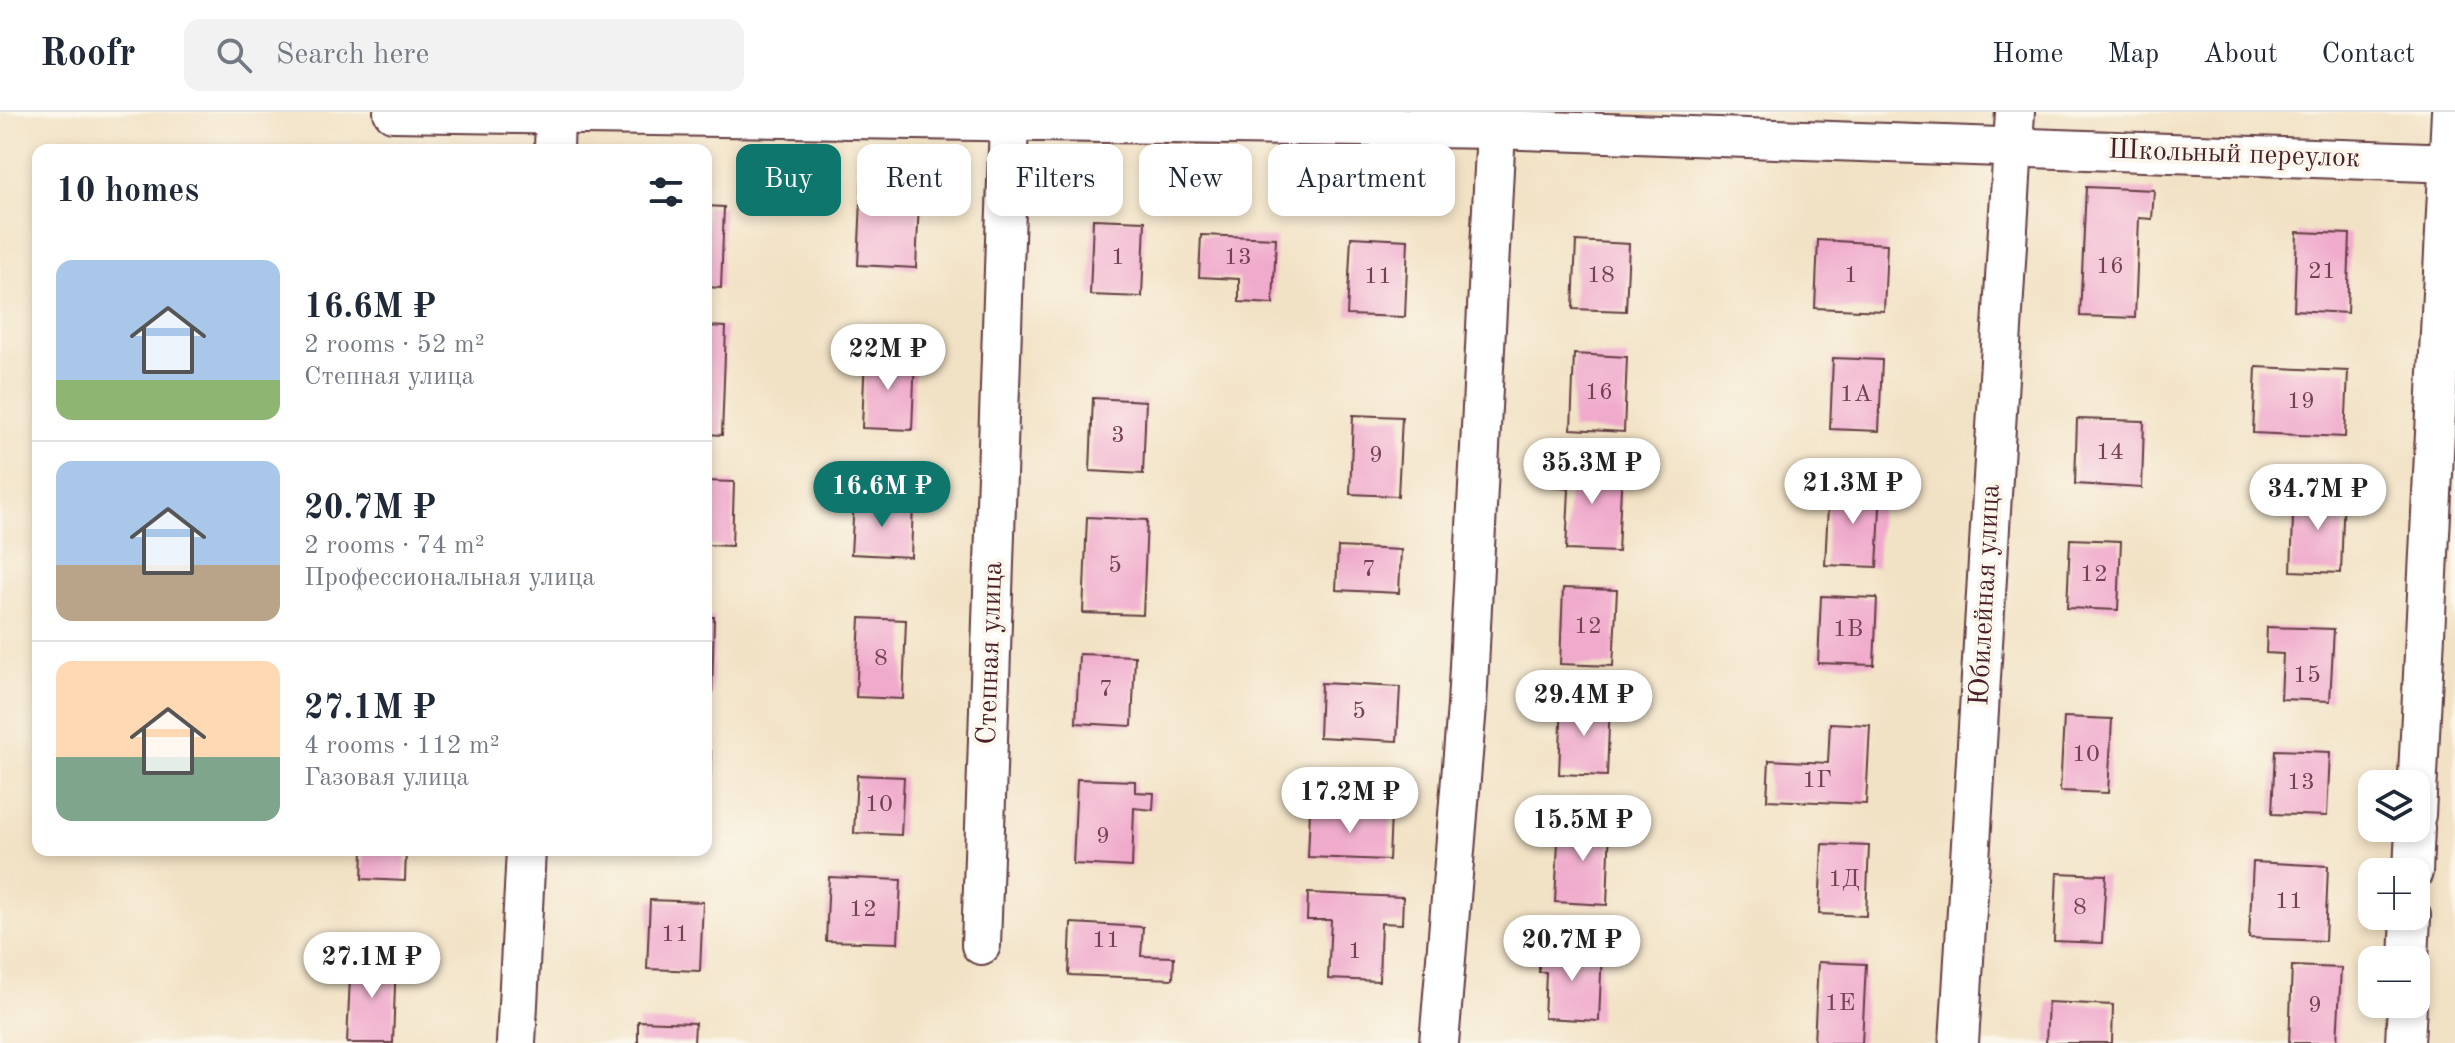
<!DOCTYPE html>
<meta charset="utf-8">
<style>
body{margin:0;font-family:"Old Standard TT",serif;background:#f2f2f3;color:#1f2937;height:100vh;display:flex;flex-direction:column;font-size:30px;white-space:nowrap}
*{box-sizing:border-box;margin:0}
p{font-size:26px;color:#747a83}
.icon{flex:none;width:44px;height:44px;fill:none;stroke:currentColor;stroke-width:2;stroke-linecap:round;stroke-linejoin:round}
.map{position:relative;flex:1;overflow:hidden}
.sheet{position:absolute;left:32px;top:32px;width:680px;height:712px;display:flex;flex-direction:column;background:#fff;border-radius:16px;box-shadow:0 4px 12px #0003}
.sheet>*{flex:none}
.banner{position:absolute;left:736px;top:32px;width:760px;height:72px;display:flex;gap:16px}
.controls{position:absolute;left:2358px;top:658px;display:grid;gap:16px}
.controls a{display:grid;place-items:center;width:72px;height:72px;border-radius:16px;background:#fff;box-shadow:0 4px 12px #0003;font-size:40px}
.price{position:absolute;translate:-50% -68px;padding:0 18px;border-radius:28px;background:#fff;color:#222;font-size:26px;line-height:52px;filter:drop-shadow(0 2px 4px #0008)}
.price::after{content:'';position:absolute;left:50%;top:48px;width:24px;height:18px;margin-left:-12px;background:inherit;clip-path:polygon(0 0,100% 0,50% 100%)}
.price.on{background:#0f766e;color:#fff}
ul{padding:0;list-style:none}
li{display:flex;align-items:center;gap:24px;height:200px;padding:0 24px}
li+li{border-top:2px solid #e0e1e3}
li span{display:grid;place-items:center;flex:none;width:224px;height:160px;border-radius:16px;color:#555}
li>.icon{margin-inline-start:auto}
span .icon{width:96px;height:96px;fill:#fffc;stroke-width:1}
li b{font-size:34px}
h2{display:flex;justify-content:space-between;align-items:center;height:96px;padding:0 24px;font-size:34px}
.chip{padding:0 28px;border-radius:16px;background:#fff;box-shadow:0 4px 12px #0003;font-size:28px;line-height:72px}
.chip.on{background:#0f766e;color:#fff}
header{display:flex;align-items:center;gap:48px;box-sizing:border-box;height:112px;padding:0 40px;background:#fff;border-bottom:2px solid #e0e1e3}
header strong{font-size:38px}
nav{display:flex;gap:44px;margin-inline-start:auto;font-size:28px}
.search{width:560px;height:72px;background:#f2f2f3;display:flex;align-items:center;gap:20px;box-sizing:border-box;padding:0 28px;border-radius:16px;color:#747a83;font-size:30px}
.map>svg:first-child{display:block}
</style>
<header>
<strong>Roofr</strong>
<div class="search"><svg class="icon" aria-label="search" viewBox="0 0 24 24"><circle cx="10" cy="10" r="6"/><path d="M15 15l6 6"/></svg>Search here</div>
<nav><a>Home</a><a>Map</a><a>About</a><a>Contact</a></nav>
</header>
<div class="map">
<svg width="2455" height="931" viewBox="0 0 2455 931">
<rect width="100%" height="100%" fill="#fbf7ec"/>
<filter id="ink" filterUnits="userSpaceOnUse"><feTurbulence type="fractalNoise" baseFrequency=".0125" numOctaves="2"/><feDisplacementMap in="SourceGraphic" scale="16" xChannelSelector="R" yChannelSelector="G"/><feConvolveMatrix kernelMatrix="1 2 1 2 8 2 1 2 1" color-interpolation-filters="sRGB"/></filter>
<filter id="wash" filterUnits="userSpaceOnUse"><feTurbulence type="fractalNoise" baseFrequency=".006" numOctaves="4" result="noise"/><feDisplacementMap in="SourceGraphic" scale="32" xChannelSelector="R" yChannelSelector="G"/><feGaussianBlur stdDeviation="1.8" result="paint"/><feColorMatrix in="noise" values="0 0 0 0 0 0 0 0 0 0 0 0 0 0 0 0 0 1.4 0 .05"/><feComposite in="paint" operator="in"/></filter>
<g filter="url(#wash)">
<rect width="100%" height="100%" fill="#f2e2c5"/>
<g id="blocks">
<g fill="#f0aacc">
<path d="M862,65L920,67L916,156L858,153Z"/>
<path d="M2086,75L2154,78L2152,107L2139,106L2135,206L2080,204Z"/>
<path d="M706,94L724,95L721,176L706,175Z"/>
<path d="M1093,107L1145,109L1142,185L1090,183Z"/>
<path d="M2297,120L2350,122L2347,201L2294,198Z"/>
<path d="M1201,123L1276,126L1273,192L1239,190V167L1199,165Z"/>
<path d="M1351,125L1408,128L1405,205L1347,203Z"/>
<path d="M1818,128L1887,132L1884,199L1815,196Z"/>
<path d="M1576,129L1629,132L1626,199L1573,197Z"/>
<path d="M706,214L726,215L722,323L706,322Z"/>
<path d="M865,241L915,244L912,318L862,316Z"/>
<path d="M1574,242L1627,245L1624,320L1571,317Z"/>
<path d="M1833,246L1882,248L1879,319L1830,317Z"/>
<path d="M2256,255L2348,259L2345,325L2253,321Z"/>
<path d="M1093,286L1146,289L1143,362L1090,359Z"/>
<path d="M1353,303L1402,305L1398,384L1350,382Z"/>
<path d="M2077,307L2144,309L2142,376L2075,372Z"/>
<path d="M1570,352L1622,354L1618,440L1566,438L1569,377L1550,375V361L1569,362Z"/>
<path d="M706,369L734,370L732,434L706,433Z"/>
<path d="M1829,374L1881,376L1877,455L1825,453Z"/>
<path d="M2294,379L2344,381L2341,461L2291,459Z"/>
<path d="M854,389L913,392L911,445L851,442Z"/>
<path d="M1087,405L1147,408L1143,503L1083,501Z"/>
<path d="M2070,427L2121,429L2118,498L2067,496Z"/>
<path d="M1338,435L1401,438L1399,481L1336,478Z"/>
<path d="M1563,476L1617,478L1613,554L1560,552Z"/>
<path d="M1821,484L1877,486L1874,553L1818,551Z"/>
<path d="M706,505H714L712,583H706Z"/>
<path d="M860,506L906,508L903,587L856,585Z"/>
<path d="M2267,515L2334,517L2330,589L2281,587L2283,542L2266,541Z"/>
<path d="M1079,542L1135,544L1132,614L1076,611Z"/>
<path d="M1321,571L1400,575L1397,629L1319,625Z"/>
<path d="M1562,587L1610,589L1607,664L1559,662Z"/>
<path d="M2064,605L2112,607L2108,681L2060,679Z"/>
<path d="M1830,611L1870,613L1866,692L1767,688L1769,648L1828,651Z"/>
<path d="M706,638L711,639L709,704H706Z"/>
<path d="M2275,638L2330,640L2327,704L2272,702Z"/>
<path d="M857,663L904,665L901,723L854,721Z"/>
<path d="M1077,667L1135,669V680L1154,681L1153,698L1134,696L1132,755L1073,752Z"/>
<path d="M1310,698L1391,701L1389,748L1308,745Z"/>
<path d="M1559,709L1610,711L1607,793L1555,790Z"/>
<path d="M1822,732L1869,734L1866,804L1819,802Z"/>
<path d="M363,738H406L405,769L362,767Z"/>
<path d="M2253,750L2328,754L2325,829L2249,826Z"/>
<path d="M2057,761L2106,763L2102,831L2054,829Z"/>
<path d="M829,765L901,768L898,831L826,829Z"/>
<path d="M1308,781L1403,785L1402,812L1381,811L1379,869L1328,867L1331,808H1307Z"/>
<path d="M650,788L703,790L700,859L647,857Z"/>
<path d="M1071,811L1143,815L1141,844L1174,845L1173,867L1069,863Z"/>
<path d="M1547,834L1602,837L1599,909L1544,906L1546,860H1539V844H1547Z"/>
<path d="M351,843L396,845L393,931H347Z"/>
<path d="M1818,850L1866,852L1862,931H1814Z"/>
<path d="M2292,854L2341,856L2337,931H2289Z"/>
<path d="M2048,890L2113,893L2112,931H2046Z"/>
<path d="M638,909L695,911L694,931H638Z"/>
</g>
</g>
</g>
<g filter="url(#ink)">
<use href="#blocks" fill-opacity="0" stroke="#633c42" stroke-width="2"/>
<g fill="none" stroke-linecap="round" stroke-linejoin="round">
<defs>
<g id="street">
<path d="M393,0L1496,17L2455,51"/>
<path d="M554,38L555,4"/>
<path d="M2416,703L2451,0"/>
<path d="M2413,760L2415,716"/>
<path d="M981,833L1009,10"/>
<path d="M2409,848L2411,804"/>
<path d="M516,931L526,738"/>
<path d="M1439,931L1467,594L1496,17"/>
<path d="M1959,931L2015,0"/>
<path d="M2405,931L2407,892"/>
</g>
</defs>
<use href="#street" stroke="#633c42" stroke-width="42"/>
<use href="#street" stroke="#fff" stroke-width="38"/>
</g>
</g>
<g text-anchor="middle" dominant-baseline="central" stroke-width="8" stroke-linejoin="round" paint-order="stroke">
<g font-size="24" fill="#744253">
<text x="1118" y="146">1</text>
<text x="1238" y="146">13</text>
<text x="2110" y="155">16</text>
<text x="2322" y="160">21</text>
<text x="1601" y="164">18</text>
<text x="1851" y="164">1</text>
<text x="1378" y="165">11</text>
<text x="1599" y="281">16</text>
<text x="1856" y="283">1А</text>
<text x="2301" y="290">19</text>
<text x="1118" y="324">3</text>
<text x="2110" y="341">14</text>
<text x="1376" y="344">9</text>
<text x="1115" y="454">5</text>
<text x="1369" y="458">7</text>
<text x="2094" y="463">12</text>
<text x="1588" y="515">12</text>
<text x="1848" y="518">1В</text>
<text x="881" y="547">8</text>
<text x="2307" y="564">15</text>
<text x="1106" y="578">7</text>
<text x="1359" y="600">5</text>
<text x="2086" y="643">10</text>
<text x="1817" y="669">1Г</text>
<text x="2301" y="671">13</text>
<text x="879" y="693">10</text>
<text x="1103" y="725">9</text>
<text x="1844" y="768">1Д</text>
<text x="2289" y="790">11</text>
<text x="2080" y="796">8</text>
<text x="863" y="798">12</text>
<text x="675" y="823">11</text>
<text x="1106" y="829">11</text>
<text x="1355" y="840">1</text>
<text x="1840" y="892">1Е</text>
<text x="2315" y="894">9</text>
</g>
<g font-size="28" fill="#4a1f2b" stroke="#fbf7ec">
<text transform="translate(2234 43) rotate(2)">Школьный переулок</text>
<text transform="translate(1986 483) rotate(-87)">Юбилейная улица</text>
<text transform="translate(991 541) rotate(-88)">Степная улица</text>
</g>
</g>
</svg>
<div class="controls">
<a><svg class="icon" aria-label="layers" viewBox="0 0 24 24"><path d="M12 4l9 5-9 5-9-5zM3 14l9 5 9-5"/></svg></a>
<a>+</a>
<a>−</a>
</div>
<b class="price" style="left:888px;top:280px">22M ₽</b>
<b class="price" style="left:1592px;top:394px">35.3M ₽</b>
<b class="price" style="left:1853px;top:414px">21.3M ₽</b>
<b class="price on" style="left:882px;top:417px">16.6M ₽</b>
<b class="price" style="left:2318px;top:420px">34.7M ₽</b>
<b class="price" style="left:1584px;top:626px">29.4M ₽</b>
<b class="price" style="left:1350px;top:723px">17.2M ₽</b>
<b class="price" style="left:1583px;top:751px">15.5M ₽</b>
<b class="price" style="left:1572px;top:871px">20.7M ₽</b>
<b class="price" style="left:372px;top:888px">27.1M ₽</b>
<div class="banner">
<a class="chip on">Buy</a>
<a class="chip">Rent</a>
<a class="chip">Filters</a>
<a class="chip">New</a>
<a class="chip">Apartment</a>
</div>
<section class="sheet">
<h2>10 homes<svg class="icon" aria-label="filters" viewBox="0 0 24 24"><path d="M4 7h16M4 17h16"/><circle cx="9" cy="7" r="2"/><circle cx="15" cy="17" r="2"/></svg></h2>
<ul>
<li><span style="background:linear-gradient(#a9c7e8 75%,#8fb573 0)"><svg class="icon" aria-label="home" viewBox="0 0 24 24"><path d="M3 11l9-7 9 7M6 9v11h12V9"/></svg></span><div><b>16.6M ₽</b><p>2 rooms · 52 m²</p><p>Степная улица</p></div></li>
<li><span style="background:linear-gradient(#a9c7e8 65%,#b9a48a 0)"><svg class="icon" aria-label="home" viewBox="0 0 24 24"><path d="M3 11l9-7 9 7M6 9v11h12V9"/></svg></span><div><b>20.7M ₽</b><p>2 rooms · 74 m²</p><p>Профессиональная улица</p></div></li>
<li><span style="background:linear-gradient(#ffd9b3 60%,#7fa58c 0)"><svg class="icon" aria-label="home" viewBox="0 0 24 24"><path d="M3 11l9-7 9 7M6 9v11h12V9"/></svg></span><div><b>27.1M ₽</b><p>4 rooms · 112 m²</p><p>Газовая улица</p></div></li>
</ul>
</section>
</div>
